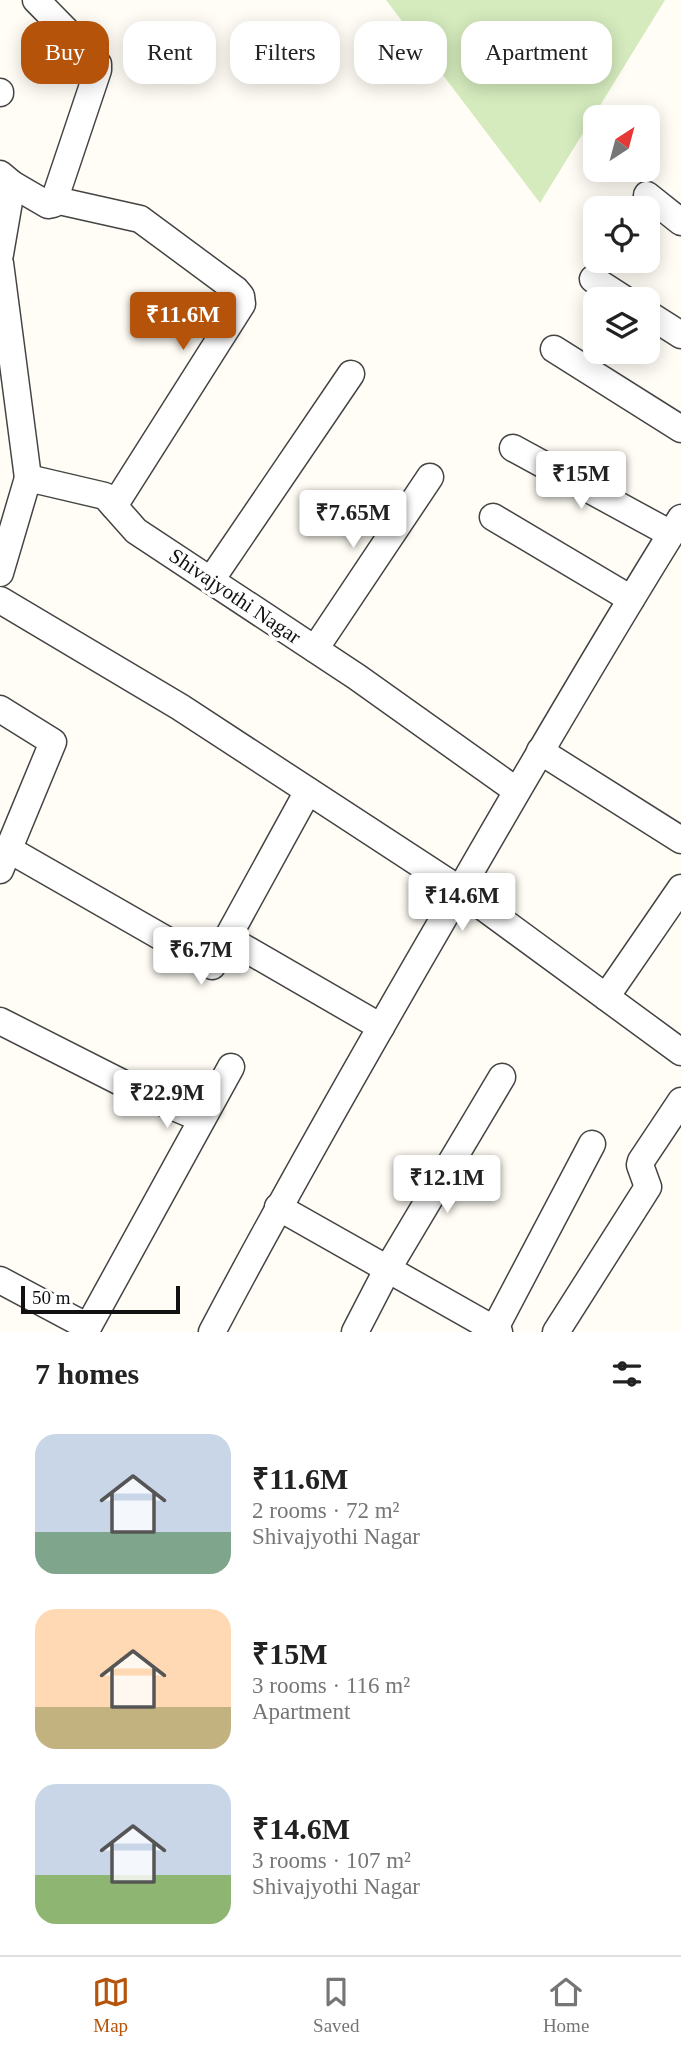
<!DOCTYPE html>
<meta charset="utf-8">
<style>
body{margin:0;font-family:Georgia,serif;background:#f6f6f6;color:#222;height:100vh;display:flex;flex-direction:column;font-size:26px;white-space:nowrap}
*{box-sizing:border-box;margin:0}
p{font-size:23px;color:#767676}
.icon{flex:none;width:38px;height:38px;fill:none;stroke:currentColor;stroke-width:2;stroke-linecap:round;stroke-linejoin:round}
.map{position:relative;height:1332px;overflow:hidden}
.side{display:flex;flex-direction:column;background:#fff;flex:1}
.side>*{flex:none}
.guide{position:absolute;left:21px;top:21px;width:640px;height:63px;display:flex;gap:14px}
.needle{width:46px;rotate:36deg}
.buttons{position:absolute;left:583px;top:105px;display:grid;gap:14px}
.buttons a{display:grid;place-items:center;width:77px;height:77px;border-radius:14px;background:#fff;box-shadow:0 4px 18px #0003;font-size:35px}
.scale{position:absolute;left:21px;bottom:18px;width:159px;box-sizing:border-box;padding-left:7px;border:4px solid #111;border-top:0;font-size:19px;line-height:24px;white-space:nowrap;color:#111;-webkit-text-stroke:5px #fff;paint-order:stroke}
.price{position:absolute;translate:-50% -60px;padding:0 16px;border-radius:7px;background:#fff;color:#222;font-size:23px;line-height:46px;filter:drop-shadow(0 2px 4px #0008)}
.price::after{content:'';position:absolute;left:50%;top:42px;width:21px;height:16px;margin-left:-10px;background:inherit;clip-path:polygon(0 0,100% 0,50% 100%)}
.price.active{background:#b45309;color:#fff}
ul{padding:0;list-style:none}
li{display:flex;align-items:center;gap:21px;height:175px;padding:0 35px}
li span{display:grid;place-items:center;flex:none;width:196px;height:140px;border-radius:21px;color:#555}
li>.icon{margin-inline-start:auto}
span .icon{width:84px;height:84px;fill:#fffc;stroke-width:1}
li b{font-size:30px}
h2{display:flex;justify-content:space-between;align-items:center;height:84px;padding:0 35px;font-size:30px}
.tag{padding:0 24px;border-radius:21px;background:#fff;box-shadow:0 4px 18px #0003;font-size:24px;line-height:63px}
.tag.active{background:#b45309;color:#fff}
.tabs{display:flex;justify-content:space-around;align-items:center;height:98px;border-top:2px solid #e0e0e0;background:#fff;font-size:19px;color:#767676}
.tabs a{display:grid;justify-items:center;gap:4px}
.tabs .active{color:#b45309}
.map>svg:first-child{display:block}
</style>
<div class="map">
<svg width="681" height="1332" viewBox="0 0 681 1332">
<rect width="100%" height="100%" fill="#fffdf5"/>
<path fill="#d5ebbd" d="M386,0H665L540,203Z"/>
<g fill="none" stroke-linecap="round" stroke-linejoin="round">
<defs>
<g id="minor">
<path d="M0,92V93"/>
<path d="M0,174L12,184L48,205L53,204L98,70V64L93,58L36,0"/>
<path d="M647,195L681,222"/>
<path d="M55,200L140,219L236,290L241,296L242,304L114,506"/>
<path d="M0,254L12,184"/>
<path d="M0,263L28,478"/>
<path d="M593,279L624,299"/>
<path d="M648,314L681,335"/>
<path d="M554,349L681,429"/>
<path d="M513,448L671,534"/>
<path d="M493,517L631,599"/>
<path d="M0,573L28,478L105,496L136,531L357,677L517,791"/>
<path d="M211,580L351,374"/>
<path d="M0,600L180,707L460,890L681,1052"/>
<path d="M315,649L430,477"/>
<path d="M0,709L53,742L0,870"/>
<path d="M540,751L681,840"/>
<path d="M8,849L212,966L308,791"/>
<path d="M227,938L381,1027"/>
<path d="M606,997L681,888"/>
<path d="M0,1021L150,1097L202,1119"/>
<path d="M278,1207L499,1332"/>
<path d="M0,1280L88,1327L85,1332"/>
<path d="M88,1327L231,1067"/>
<path d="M212,1332C291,1182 375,1036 460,890C532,765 605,640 681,518"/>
<path d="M355,1332L387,1270L502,1077"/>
<path d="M493,1332L592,1144"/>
<path d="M556,1332L648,1187L640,1165L641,1161L681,1101"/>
</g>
</defs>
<use href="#minor" stroke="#444" stroke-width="29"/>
<use href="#minor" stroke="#fff" stroke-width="26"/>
</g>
<g text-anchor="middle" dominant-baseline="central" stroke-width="7" stroke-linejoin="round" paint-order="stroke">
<g font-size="21" fill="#111" stroke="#fff">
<text transform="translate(235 596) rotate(34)">Shivajyothi Nagar</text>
</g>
</g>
</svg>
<div class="buttons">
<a><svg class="needle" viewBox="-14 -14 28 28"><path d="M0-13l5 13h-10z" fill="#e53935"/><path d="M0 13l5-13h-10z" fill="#767676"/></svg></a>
<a><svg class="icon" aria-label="locate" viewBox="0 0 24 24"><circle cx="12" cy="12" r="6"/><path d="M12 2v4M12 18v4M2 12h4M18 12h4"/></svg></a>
<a><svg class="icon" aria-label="layers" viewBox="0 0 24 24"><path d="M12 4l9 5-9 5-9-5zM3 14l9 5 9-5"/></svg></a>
</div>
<div class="scale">50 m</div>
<b class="price active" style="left:183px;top:352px">₹11.6M</b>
<b class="price" style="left:581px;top:511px">₹15M</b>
<b class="price" style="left:353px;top:550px">₹7.65M</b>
<b class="price" style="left:462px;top:933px">₹14.6M</b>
<b class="price" style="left:201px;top:987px">₹6.7M</b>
<b class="price" style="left:167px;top:1130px">₹22.9M</b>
<b class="price" style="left:447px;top:1215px">₹12.1M</b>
<div class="guide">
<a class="tag active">Buy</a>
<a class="tag">Rent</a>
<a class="tag">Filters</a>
<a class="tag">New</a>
<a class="tag">Apartment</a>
</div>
</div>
<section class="side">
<h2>7 homes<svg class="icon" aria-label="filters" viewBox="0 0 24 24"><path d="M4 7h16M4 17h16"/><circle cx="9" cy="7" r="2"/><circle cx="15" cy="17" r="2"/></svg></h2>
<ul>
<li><span style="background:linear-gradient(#c9d6e8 70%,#7fa58c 0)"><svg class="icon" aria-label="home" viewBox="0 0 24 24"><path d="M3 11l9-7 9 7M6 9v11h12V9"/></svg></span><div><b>₹11.6M</b><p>2 rooms · 72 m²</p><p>Shivajyothi Nagar</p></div></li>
<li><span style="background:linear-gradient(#ffd9b3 70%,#c2b280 0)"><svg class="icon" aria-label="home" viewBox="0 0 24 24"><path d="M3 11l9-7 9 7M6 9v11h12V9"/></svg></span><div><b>₹15M</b><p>3 rooms · 116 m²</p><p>Apartment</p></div></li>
<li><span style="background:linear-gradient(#c9d6e8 65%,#8fb573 0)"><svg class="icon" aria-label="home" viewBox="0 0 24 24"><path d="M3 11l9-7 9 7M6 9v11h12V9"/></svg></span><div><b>₹14.6M</b><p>3 rooms · 107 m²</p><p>Shivajyothi Nagar</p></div></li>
</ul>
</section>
<nav class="tabs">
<a class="active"><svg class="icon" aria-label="map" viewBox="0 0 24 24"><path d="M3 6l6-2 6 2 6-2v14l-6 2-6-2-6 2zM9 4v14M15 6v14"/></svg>Map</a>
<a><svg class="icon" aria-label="saved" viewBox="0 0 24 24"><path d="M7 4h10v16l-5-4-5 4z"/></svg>Saved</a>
<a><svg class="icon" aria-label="home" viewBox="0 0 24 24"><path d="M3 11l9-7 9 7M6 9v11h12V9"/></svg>Home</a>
</nav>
